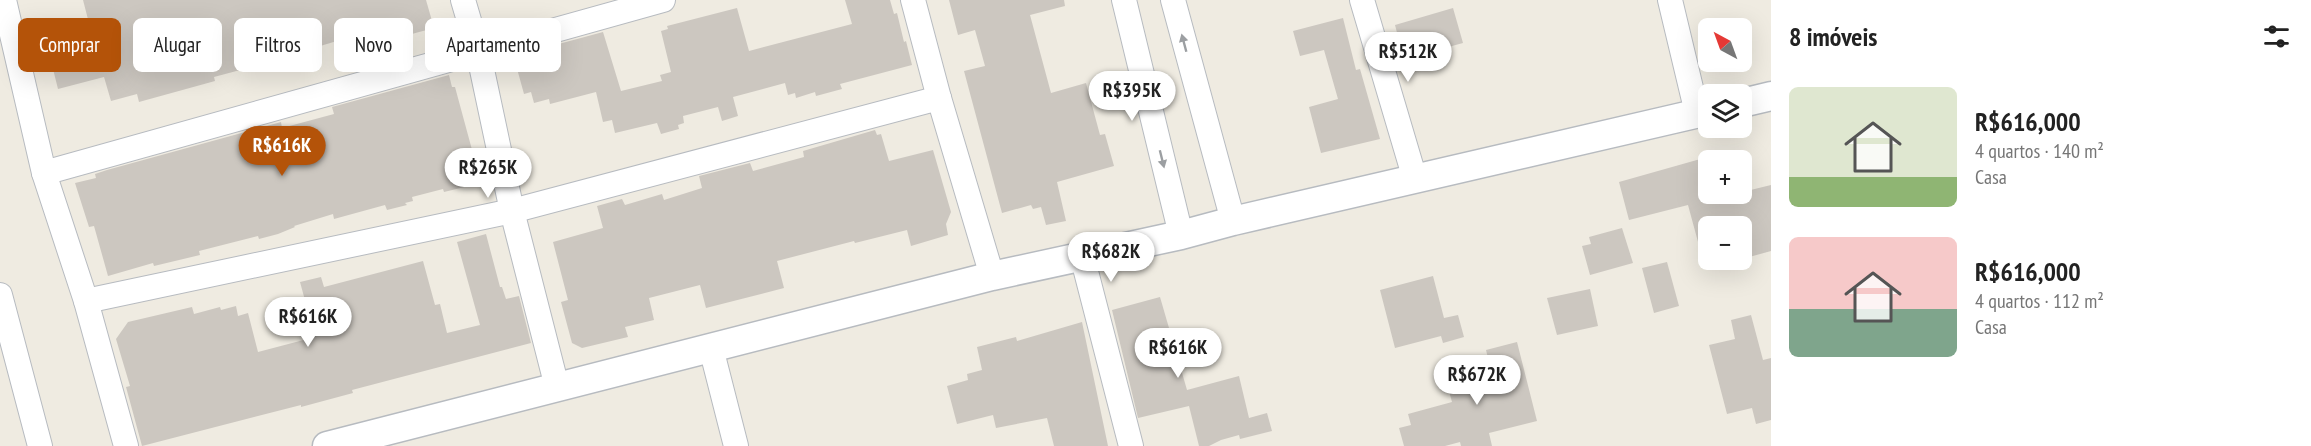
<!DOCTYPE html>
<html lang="pt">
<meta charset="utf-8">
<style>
body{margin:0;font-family:"PT Sans Narrow",sans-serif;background:#f6f6f6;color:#222;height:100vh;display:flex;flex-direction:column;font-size:22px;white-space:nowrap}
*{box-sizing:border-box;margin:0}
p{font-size:20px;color:#767676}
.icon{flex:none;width:33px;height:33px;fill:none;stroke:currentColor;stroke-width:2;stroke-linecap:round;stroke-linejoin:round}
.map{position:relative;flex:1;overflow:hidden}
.panel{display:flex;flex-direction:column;background:#fff;width:540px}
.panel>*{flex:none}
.top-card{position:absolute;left:18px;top:18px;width:570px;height:54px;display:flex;gap:12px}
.needle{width:39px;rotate:319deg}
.controls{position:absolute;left:1698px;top:18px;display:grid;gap:12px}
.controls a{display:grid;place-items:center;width:54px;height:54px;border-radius:9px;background:#fff;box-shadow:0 6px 24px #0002;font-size:30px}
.price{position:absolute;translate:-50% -51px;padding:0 14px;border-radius:21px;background:#fff;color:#222;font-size:20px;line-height:39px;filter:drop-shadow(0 2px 3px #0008)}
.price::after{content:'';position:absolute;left:50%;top:36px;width:18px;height:14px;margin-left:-9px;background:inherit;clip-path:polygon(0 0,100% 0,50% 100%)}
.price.selected{background:#b45309;color:#fff}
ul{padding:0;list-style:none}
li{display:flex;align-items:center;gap:18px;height:150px;padding:0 18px}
li span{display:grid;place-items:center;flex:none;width:168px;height:120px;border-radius:9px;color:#555}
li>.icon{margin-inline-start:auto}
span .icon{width:72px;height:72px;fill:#fffc;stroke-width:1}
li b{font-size:26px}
h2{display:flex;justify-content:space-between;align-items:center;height:72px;padding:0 18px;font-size:26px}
.pill{padding:0 21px;border-radius:9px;background:#fff;box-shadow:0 6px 24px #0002;font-size:21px;line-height:54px}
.pill.selected{background:#b45309;color:#fff}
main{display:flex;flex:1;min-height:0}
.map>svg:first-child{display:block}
</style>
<main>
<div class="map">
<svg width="1771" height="446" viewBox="0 0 1771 446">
<rect width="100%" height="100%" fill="#efebe1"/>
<g fill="#ccc7c0">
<path d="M83,0H426L434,28L397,38L393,24L317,47L319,55L293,63L268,70L266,63L214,77L215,81L139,102L137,94L111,101L104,77L58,89L50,57L46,58L41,40L90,27Z"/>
<path d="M845,0H890L894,14L897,13L904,42L906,41L912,65L840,84L842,89L816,96L815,92L796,98L795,93L788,95L785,83L733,97L738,116L722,121L718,107L683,116L684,123L678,125L679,129L661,134L657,123L615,133L612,120L603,122L596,92L550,104L549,99L534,103L531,92L524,94L516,65L520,64L518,55L603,32L621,91L662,81L660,75L671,72L661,31L668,29L667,26L737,8L749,51L852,24Z"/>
<path d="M949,0H1064L1065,6L1030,15L1051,93L1086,83L1100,135L1105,134L1114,166L1057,182L1066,221L1046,225L1041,207L1033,209L1031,205L1002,213L964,71L985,66L975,30L958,35Z"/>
<path d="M1453,8L1463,43L1404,59L1395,25Z"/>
<path d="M1343,18L1356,70L1360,69L1380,139L1321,153L1309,107L1338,99L1324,50L1300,56L1293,31Z"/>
<path d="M449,75L452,87H455L481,183L444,192L443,189L412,197L413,201L405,203L407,205L387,210L385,205L334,219L333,214L294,226L295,227L278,234L259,239L258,236L199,251L200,255L154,266L153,263L108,276L94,226L89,227L75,183L96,178L95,174L107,170L281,122L282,128L334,114L332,107Z"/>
<path d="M875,130L877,135L881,134L889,161L933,150L951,212L946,224L948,235L911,246L907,230L855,243L854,241L777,261L784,288L706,308L700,285L649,298L654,320L625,327L628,337L582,348L572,343L561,302L568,300L553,242L603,228L597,206L622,199L625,205L662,194L664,200L702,188L699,176L750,163L753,171L804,157L803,151Z"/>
<path d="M1711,156L1712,160H1708V194H1721L1722,197L1771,185V251L1742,259V226H1708V260H1719L1704,264L1688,205L1629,220L1619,182Z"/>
<path d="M1622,228L1633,263L1590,275L1582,246L1591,244L1589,237Z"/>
<path d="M486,234L500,287H502L506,299L519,296L531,343L352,390L353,393L301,407V405L142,446L126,387L130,386L116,339L128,322L192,307L194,314L220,307L221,310L236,306L238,316L248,313L258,352L315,337L300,282L321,277L324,287L423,261L435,305L440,304L447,333L480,325L457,242Z"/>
<path d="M1667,262L1679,306L1654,313L1642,268Z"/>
<path d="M1433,276L1444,318L1458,315L1464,337L1443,343L1441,336L1395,348L1380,290Z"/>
<path d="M1590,289L1598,326L1557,335L1547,298Z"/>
<path d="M1160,297L1187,390L1239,376L1249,418L1267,413L1272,431L1240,439L1239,435L1221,440L1209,446H1199L1189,406L1138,418L1112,310Z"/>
<path d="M1751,315L1763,360L1771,358V420L1756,424L1752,408L1727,414L1709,345L1735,339L1731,320Z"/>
<path d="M1082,322L1108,446H1054L1047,418L996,428L993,415L957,424L947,386L968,380L967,374L982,370L977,347L1016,337L1017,341Z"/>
<path d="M1517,342L1537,421L1489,433L1492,446H1461L1460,442L1445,446H1404L1399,428L1411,425L1408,414L1452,402L1447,384L1491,370L1486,350Z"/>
</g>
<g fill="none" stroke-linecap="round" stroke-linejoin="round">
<defs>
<g id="minor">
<path d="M4,0L44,173L86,301L126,446"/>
<path d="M463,0L478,51L512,211L557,387"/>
<path d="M913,0L939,98L992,276"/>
<path d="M1124,0L1181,235"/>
<path d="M1173,0L1233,221"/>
<path d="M1362,0L1415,179"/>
<path d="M1670,0L1697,113"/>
<path d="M44,173L663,0"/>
<path d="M1082,256L1131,446"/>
<path d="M0,295L40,446"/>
<path d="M86,301L512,211L939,98"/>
<path d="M711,348L736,446"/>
</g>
<g id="tertiary">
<path d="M1742,103L1771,96"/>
<path d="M327,446L992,276L1181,235L1233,221L1708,111"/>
</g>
</defs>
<use href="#minor" stroke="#b7bbc0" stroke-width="26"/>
<use href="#tertiary" stroke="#b7bbc0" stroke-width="31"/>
<use href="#minor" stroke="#fff" stroke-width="24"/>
<use href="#tertiary" stroke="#fff" stroke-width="28"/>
</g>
<defs><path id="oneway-solid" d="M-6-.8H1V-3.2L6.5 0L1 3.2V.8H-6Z" transform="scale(1.5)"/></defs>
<g fill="#9c9fa2">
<use href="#oneway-solid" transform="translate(1184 43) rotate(-105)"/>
<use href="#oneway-solid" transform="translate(1162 159) rotate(76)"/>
</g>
</svg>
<div class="controls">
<a><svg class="needle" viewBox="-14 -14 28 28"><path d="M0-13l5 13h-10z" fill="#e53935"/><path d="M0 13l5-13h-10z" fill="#767676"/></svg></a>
<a><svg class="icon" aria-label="layers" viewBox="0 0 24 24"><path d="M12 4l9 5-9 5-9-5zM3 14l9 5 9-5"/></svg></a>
<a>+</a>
<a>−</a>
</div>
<b class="price" style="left:1408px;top:83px">R$512K</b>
<b class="price" style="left:1132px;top:122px">R$395K</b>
<b class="price selected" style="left:282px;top:177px">R$616K</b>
<b class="price" style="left:488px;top:199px">R$265K</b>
<b class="price" style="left:1111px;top:283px">R$682K</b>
<b class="price" style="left:308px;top:348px">R$616K</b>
<b class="price" style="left:1178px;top:379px">R$616K</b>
<b class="price" style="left:1477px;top:406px">R$672K</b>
<div class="top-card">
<a class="pill selected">Comprar</a>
<a class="pill">Alugar</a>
<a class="pill">Filtros</a>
<a class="pill">Novo</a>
<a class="pill">Apartamento</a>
</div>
</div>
<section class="panel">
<h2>8 imóveis<svg class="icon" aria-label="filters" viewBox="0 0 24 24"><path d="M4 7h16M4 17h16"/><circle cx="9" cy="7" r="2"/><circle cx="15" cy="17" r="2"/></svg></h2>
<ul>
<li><span style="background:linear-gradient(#dfe7d0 75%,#8fb573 0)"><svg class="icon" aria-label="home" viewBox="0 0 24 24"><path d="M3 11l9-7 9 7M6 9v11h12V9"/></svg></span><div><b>R$616,000</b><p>4 quartos · 140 m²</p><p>Casa</p></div></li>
<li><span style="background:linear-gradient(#f6c9c9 60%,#7fa58c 0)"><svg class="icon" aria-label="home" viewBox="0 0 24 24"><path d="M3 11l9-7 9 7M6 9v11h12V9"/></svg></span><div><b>R$616,000</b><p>4 quartos · 112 m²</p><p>Casa</p></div></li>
</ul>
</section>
</main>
